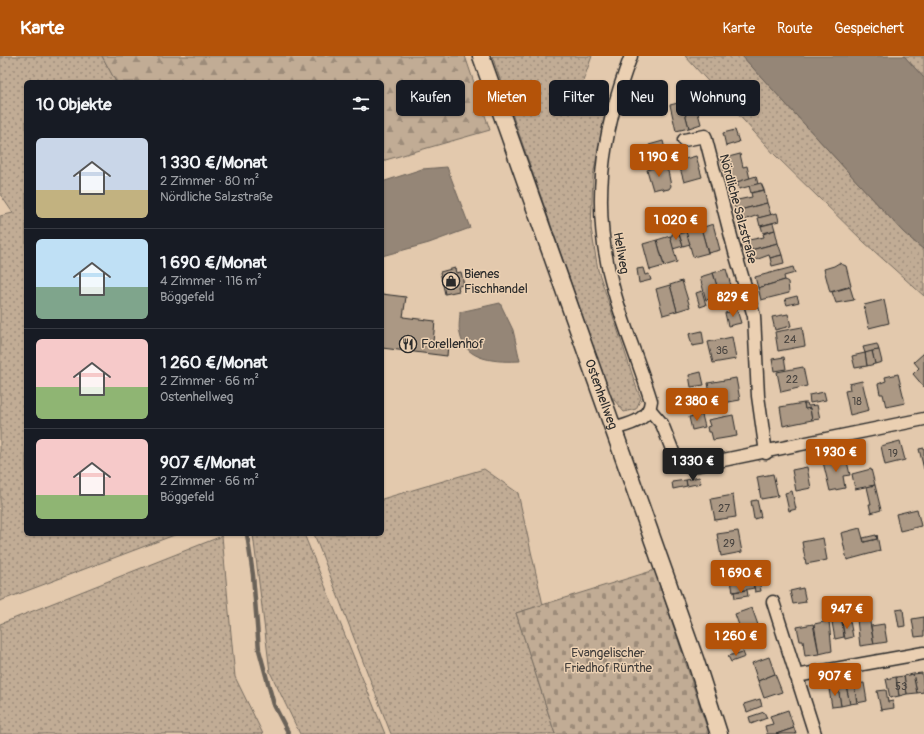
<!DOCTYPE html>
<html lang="de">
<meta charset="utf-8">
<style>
body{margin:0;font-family:Pangolin,sans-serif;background:#242831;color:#f1f3f6;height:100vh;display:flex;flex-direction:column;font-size:15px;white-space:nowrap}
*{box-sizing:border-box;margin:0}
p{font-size:13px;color:#9ea1a6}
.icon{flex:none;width:22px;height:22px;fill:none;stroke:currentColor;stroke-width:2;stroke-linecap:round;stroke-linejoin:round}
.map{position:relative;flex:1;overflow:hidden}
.details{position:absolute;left:24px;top:24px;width:360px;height:456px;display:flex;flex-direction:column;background:#171b24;border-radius:6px;box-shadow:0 1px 3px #0004}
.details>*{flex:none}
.guide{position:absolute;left:396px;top:24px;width:380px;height:36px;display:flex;gap:8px}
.price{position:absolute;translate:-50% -34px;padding:0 9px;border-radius:4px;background:#b45309;color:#fff;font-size:13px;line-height:26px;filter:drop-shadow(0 1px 2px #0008)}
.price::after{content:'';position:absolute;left:50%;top:24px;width:12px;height:9px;margin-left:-6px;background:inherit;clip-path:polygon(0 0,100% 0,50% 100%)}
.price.active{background:#222;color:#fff}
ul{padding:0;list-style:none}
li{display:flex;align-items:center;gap:12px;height:100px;padding:0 12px}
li+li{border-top:1px solid #363941}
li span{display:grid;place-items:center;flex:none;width:112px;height:80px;border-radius:6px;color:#555}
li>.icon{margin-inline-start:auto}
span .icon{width:48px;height:48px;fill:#fffc;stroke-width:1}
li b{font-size:17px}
h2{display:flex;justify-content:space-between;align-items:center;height:48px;padding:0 12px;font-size:17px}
.pill{padding:0 14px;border-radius:6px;background:#171b24;box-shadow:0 1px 3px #0004;font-size:14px;line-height:36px}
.pill.active{background:#b45309;color:#fff}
header{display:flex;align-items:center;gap:24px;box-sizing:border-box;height:56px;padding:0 20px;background:#b45309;color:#fff}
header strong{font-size:19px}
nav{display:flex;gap:22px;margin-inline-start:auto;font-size:14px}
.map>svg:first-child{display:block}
</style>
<header>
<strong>Karte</strong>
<nav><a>Karte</a><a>Route</a><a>Gespeichert</a></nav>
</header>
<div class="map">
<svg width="924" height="678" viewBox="0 0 924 678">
<defs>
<pattern id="grass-dots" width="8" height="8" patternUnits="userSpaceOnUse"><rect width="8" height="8" fill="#c1ac95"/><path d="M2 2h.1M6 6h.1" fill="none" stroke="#9d8c7a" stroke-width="1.8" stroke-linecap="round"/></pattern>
<pattern id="forest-firs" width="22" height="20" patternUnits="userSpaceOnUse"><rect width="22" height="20" fill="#c1ac95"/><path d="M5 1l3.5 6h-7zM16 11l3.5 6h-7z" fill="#9d8c7a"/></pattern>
<pattern id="cemetery-stones" width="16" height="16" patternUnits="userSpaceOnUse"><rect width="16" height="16" fill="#c1ac95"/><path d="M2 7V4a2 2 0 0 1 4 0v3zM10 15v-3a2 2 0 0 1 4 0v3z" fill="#9d8c7a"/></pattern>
</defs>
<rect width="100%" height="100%" fill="#e3c9ad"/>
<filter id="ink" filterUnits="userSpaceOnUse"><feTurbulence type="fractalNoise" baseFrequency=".025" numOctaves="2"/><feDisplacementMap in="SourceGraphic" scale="8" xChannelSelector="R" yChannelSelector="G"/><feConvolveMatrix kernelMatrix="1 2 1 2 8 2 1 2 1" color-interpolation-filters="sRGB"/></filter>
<g filter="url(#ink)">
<g fill="url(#grass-dots)" stroke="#766c60">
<path d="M0,0H102L116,26H26V478H177L0,545V160L13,157L0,138Z"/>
<path d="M492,0H592L582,28L605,59L593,120L591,172L598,214L637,333L641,342L636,353L624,356L610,339Z"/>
<path d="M685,0H742L903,176L924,194V240L864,186L775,99Z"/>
<path d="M904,0H924V22Z"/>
<path d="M484,413L518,437L543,549L516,557L555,678H391L314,478H382V443Z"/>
<path d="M253,478H304L385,678H300L270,616Z"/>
<path d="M222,480L235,621L263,678H0V568Z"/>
</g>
<path fill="url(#forest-firs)" stroke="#766c60" d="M102,0H465L490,74L382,105V26H116Z"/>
<path fill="url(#cemetery-stones)" stroke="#766c60" d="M655,514L709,678H555L516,557Z"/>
<g fill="#958677" stroke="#6b6259">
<path d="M742,0H904L924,22V194L903,176Z"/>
<path d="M447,111L470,172L429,187L382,200V126L422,113Z"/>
<path d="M500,247L513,274L520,305C499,306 465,306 460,278C458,271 460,263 460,256Z"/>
</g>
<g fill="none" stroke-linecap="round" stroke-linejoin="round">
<path stroke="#6b6259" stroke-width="4.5" d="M247,478L253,519L259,594L274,649L289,678"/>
</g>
<g fill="#ab9884" stroke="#2b2b2b">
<path d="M694,42L701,68L689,72L682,46Z"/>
<path d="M682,46L689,72L676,75L670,49Z"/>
<path d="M735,74L739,86L726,90L723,77Z"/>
<path d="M663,85L665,93L646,99L649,89Z"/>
<path d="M658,95L660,102L659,104L644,109L646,99Z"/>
<path d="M683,97L684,103L678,105L679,109L673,111L670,100Z"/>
<path d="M740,98L743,111L747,110L750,123L728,129L721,103Z"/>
<path d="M696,100L702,121L684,126L678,105Z"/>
<path d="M659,110L668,115L671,130L669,133L664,134L661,132L653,134L647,114Z"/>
<path d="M756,120L758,128L739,133L737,126Z"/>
<path d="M761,127L764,134L751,137L749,130Z"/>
<path d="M764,134L767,147L736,155L733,145L752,141L751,137Z"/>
<path d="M767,147L771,159L758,162V159L739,166L736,155Z"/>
<path d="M777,157L779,165L760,170L758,162Z"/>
<path d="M773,167L775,174L763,177L761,170Z"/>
<path d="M713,168L720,194L708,197L701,172Z"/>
<path d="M701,172L708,197L693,201L686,176Z"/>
<path d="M775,174L778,187L747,195L744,185L764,181L763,178Z"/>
<path d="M678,176L683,190L673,193L670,180H672V178Z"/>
<path d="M686,176L690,188L683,190L679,178Z"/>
<path d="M670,180L677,206L664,210L657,184Z"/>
<path d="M657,184L664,210L650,214L643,188Z"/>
<path d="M778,187L782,199L770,202L769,199L750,206L747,195Z"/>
<path d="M782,199L784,207L772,210L770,202Z"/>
<path d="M839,207L846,210L851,230L830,236L824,213L834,210Z"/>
<path d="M793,211L795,217L784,220L785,224L758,232L755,221Z"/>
<path d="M455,212L456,217L461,216L464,229L458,230L459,235L445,238L440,216Z"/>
<path d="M643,212L645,219L649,218L651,224L639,227L637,213Z"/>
<path d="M726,213L733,236L720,240L713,217Z"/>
<path d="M713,217L720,240L706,244L700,221Z"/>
<path d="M785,224L788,226L789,237L761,244L758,232Z"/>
<path d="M682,225L690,251L677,255L670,229Z"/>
<path d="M670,229L677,255L663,259L656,233Z"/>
<path d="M850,231L854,244L836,247L832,236Z"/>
<path d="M702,235L706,249L700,251L696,237Z"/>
<path d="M382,238L406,241L403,261L435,265L433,286L448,288L447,300L382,292Z"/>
<path d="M797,240L799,246L787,249L785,243Z"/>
<path d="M884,244L889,267L869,272L864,249Z"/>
<path d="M737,254L741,267L728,270L725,257Z"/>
<path d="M788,258L791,270L775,274L772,261Z"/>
<path d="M802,271L805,290L778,295L775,276Z"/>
<path d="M702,275L704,288L692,290L689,278Z"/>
<path d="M732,281L736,303L713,307L708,286Z"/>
<path d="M877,288L879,294L865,297L863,291Z"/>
<path d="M879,294L882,306L875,308L872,295Z"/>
<path d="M872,295L875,308L867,310L865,297Z"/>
<path d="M865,297L867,310L855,312L852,300Z"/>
<path d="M924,297V331L913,318L919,312L914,306Z"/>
<path d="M784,301L786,313L774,315L772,303Z"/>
<path d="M803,311L807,330L781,336L777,316Z"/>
<path d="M701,316L704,329L691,331L689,319Z"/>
<path d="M898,318L905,347L886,351L883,338H880L878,328L886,325L885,321Z"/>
<path d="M736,322L740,344L712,349L708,327Z"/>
<path d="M862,325L869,354L850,359L845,335L850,334L849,328Z"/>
<path d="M824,336L826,344L810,347L809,339Z"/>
<path d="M804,347L805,353L810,352L812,364L783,370L780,351Z"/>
<path d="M804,347H807L808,350L817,349L820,363L812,364L810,352L805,353Z"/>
<path d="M702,359L705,371L692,374L689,361Z"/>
<path d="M733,359L737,380L713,384L711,376H708L707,371L710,370L708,364Z"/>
<path d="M900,385L905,404L885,409L881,390Z"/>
<path d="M924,392V413L919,393Z"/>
<path d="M846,401L850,419L843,420L845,432L830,435L823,406Z"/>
<path d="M807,411L811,432L796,435L792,414Z"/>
<path d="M871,413L875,429L855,433L852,418Z"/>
<path d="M773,418L778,440L761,443L757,421Z"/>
<path d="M699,421L701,427L687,430L686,424Z"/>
<path d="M686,424L687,430L673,433L672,426Z"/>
<path d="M875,429L881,454L871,457L869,448H871L867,431Z"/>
<path d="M792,435L796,453L789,455L785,437Z"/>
<path d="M733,439L736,461L715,464L711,443Z"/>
<path d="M757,444L761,461L754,463L751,445Z"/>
<path d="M917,453L921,470L900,475L896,458Z"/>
<path d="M860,472L864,486L877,483V479L880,495L847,504L841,477Z"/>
<path d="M738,475L742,496L721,500L717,478Z"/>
<path d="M876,479L877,483L864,486L863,482Z"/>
<path d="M823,482L827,504L806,508L802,486Z"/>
<path d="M751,511L754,532L733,536L729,514Z"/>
<path d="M759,523L761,535L755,536L753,524Z"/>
<path d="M803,532L806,546L793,548L790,535Z"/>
<path d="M747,534L748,540L735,542L734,536Z"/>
<path d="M752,552L758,569L741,575L735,558Z"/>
<path d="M903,553L905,570L899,571L896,554Z"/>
<path d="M869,561L874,588L860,590L857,563Z"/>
<path d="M924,561V580L915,581L912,563Z"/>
<path d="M842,564L844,581L835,583L832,566Z"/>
<path d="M829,565L832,595L819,598L814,568Z"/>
<path d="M850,565L853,581L845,583L842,566Z"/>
<path d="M813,568L819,598L805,600L803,585H800L797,571Z"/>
<path d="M884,568L887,586L874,588L871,570Z"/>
<path d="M758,569L764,587L747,593L741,575Z"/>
<path d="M743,596L745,601L731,606L728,600Z"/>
<path d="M769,601L775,618L758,625L752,607Z"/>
<path d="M922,617L924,636L917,637L913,618Z"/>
<path d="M775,618L782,636L764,642L758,625Z"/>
<path d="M913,618L917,637L907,638L904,620Z"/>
<path d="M904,620L907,638L899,640L896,621Z"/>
<path d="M896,621L899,640L890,642L886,623Z"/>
<path d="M864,627L867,645L857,647L854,628Z"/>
<path d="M854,628L857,647L850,648L846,630Z"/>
<path d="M846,630L850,648L841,650L838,631Z"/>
<path d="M838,631L841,650L832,651L829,633Z"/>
<path d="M886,634L888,646L893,645L894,652L881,654L877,635Z"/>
<path d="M760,643L762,650L747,656L744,648Z"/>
<path d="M788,654L794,672L776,678H767L765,670L773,668L770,660Z"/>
<path d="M764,656L767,662L751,668L749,661Z"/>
<path d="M794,672L796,678H776Z"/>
</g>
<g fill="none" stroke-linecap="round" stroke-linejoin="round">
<defs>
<g id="street">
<path d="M684,84L705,80L736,200L754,260L758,340L766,397"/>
<path d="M650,354L662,368L677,406L686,410L699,409L924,363"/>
<path d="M613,373C629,368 649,365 651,345C640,308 624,272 614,235C590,153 601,78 631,0"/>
<path d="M773,546L815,678"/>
<path d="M796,620L924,597"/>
</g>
<g id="secondary">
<path id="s1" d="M481,0L695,603L719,678"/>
</g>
</defs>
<use href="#street" stroke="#2b2b2b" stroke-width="15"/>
<use href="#secondary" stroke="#2b2b2b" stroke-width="19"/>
<use href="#street" stroke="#ebd0b2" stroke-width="12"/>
<use href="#secondary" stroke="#ebd0b2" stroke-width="16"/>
</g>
</g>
<defs>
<symbol id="shop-ring" viewBox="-11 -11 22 22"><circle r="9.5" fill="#ebd0b2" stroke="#2b2b2b" stroke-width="1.5"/><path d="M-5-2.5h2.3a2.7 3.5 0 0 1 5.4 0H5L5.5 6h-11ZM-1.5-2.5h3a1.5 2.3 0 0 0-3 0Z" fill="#2b2b2b"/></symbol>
<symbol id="restaurant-ring" viewBox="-11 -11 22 22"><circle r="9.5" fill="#ebd0b2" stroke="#2b2b2b" stroke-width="1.5"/><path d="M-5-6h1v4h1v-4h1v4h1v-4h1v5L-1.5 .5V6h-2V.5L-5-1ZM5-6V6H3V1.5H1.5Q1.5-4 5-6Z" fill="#2b2b2b"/></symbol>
</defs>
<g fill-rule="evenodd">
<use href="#shop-ring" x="441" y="215" width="20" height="20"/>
<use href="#restaurant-ring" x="398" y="278" width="20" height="20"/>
</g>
<g text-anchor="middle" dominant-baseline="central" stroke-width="3" stroke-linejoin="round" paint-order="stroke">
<g font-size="11" fill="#4b4641">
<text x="790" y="283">24</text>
<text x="722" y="294">36</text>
<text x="792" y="323">22</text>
<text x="857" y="345">18</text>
<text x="893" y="397">19</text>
<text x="724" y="452">27</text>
<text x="729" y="487">29</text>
<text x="901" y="630">53</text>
</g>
<g font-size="13" fill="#2b2b2b" stroke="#ebd0b2">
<text transform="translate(738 153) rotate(75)">Nördliche Salzstraße</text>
<text transform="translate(621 197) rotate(80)">Hellweg</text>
<text stroke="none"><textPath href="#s1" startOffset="359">Ostenhellweg</textPath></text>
</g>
<g font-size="13" fill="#2b2b2b" stroke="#ebd0b2" text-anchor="start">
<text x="464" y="218">Bienes<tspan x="464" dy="15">Fischhandel</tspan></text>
<text x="421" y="288">Forellenhof</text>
</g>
<g font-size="13" fill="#423e3b" stroke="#ebd0b2">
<text x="608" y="597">Evangelischer<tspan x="608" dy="15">Friedhof Rünthe</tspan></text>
</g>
</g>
</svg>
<b class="price" style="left:659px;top:122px">1 190 €</b>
<b class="price" style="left:676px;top:185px">1 020 €</b>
<b class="price" style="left:733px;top:262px">829 €</b>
<b class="price" style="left:697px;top:366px">2 380 €</b>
<b class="price" style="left:836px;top:417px">1 930 €</b>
<b class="price active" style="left:693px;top:426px">1 330 €</b>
<b class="price" style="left:741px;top:538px">1 690 €</b>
<b class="price" style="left:847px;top:574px">947 €</b>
<b class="price" style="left:736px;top:601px">1 260 €</b>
<b class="price" style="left:835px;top:641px">907 €</b>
<div class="guide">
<a class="pill">Kaufen</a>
<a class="pill active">Mieten</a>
<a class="pill">Filter</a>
<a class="pill">Neu</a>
<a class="pill">Wohnung</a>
</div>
<section class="details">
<h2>10 Objekte<svg class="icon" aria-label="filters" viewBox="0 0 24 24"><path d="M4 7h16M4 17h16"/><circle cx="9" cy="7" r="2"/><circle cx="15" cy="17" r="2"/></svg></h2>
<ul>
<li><span style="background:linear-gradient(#c9d6e8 65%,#c2b280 0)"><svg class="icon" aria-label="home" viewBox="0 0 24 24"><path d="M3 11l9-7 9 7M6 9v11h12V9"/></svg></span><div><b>1 330 €/Monat</b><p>2 Zimmer · 80 m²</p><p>Nördliche Salzstraße</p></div></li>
<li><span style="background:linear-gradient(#bfe0f5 60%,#7fa58c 0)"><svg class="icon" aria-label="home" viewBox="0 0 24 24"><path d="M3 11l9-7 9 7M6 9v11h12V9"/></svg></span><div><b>1 690 €/Monat</b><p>4 Zimmer · 116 m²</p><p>Böggefeld</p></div></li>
<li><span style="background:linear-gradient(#f6c9c9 60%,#8fb573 0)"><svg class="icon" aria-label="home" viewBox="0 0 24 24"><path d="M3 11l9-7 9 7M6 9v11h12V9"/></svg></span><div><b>1 260 €/Monat</b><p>2 Zimmer · 66 m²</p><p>Ostenhellweg</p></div></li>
<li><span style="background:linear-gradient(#f6c9c9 70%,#8fb573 0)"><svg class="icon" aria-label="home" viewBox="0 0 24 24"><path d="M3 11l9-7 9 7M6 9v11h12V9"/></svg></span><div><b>907 €/Monat</b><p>2 Zimmer · 66 m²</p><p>Böggefeld</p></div></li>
</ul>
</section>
</div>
